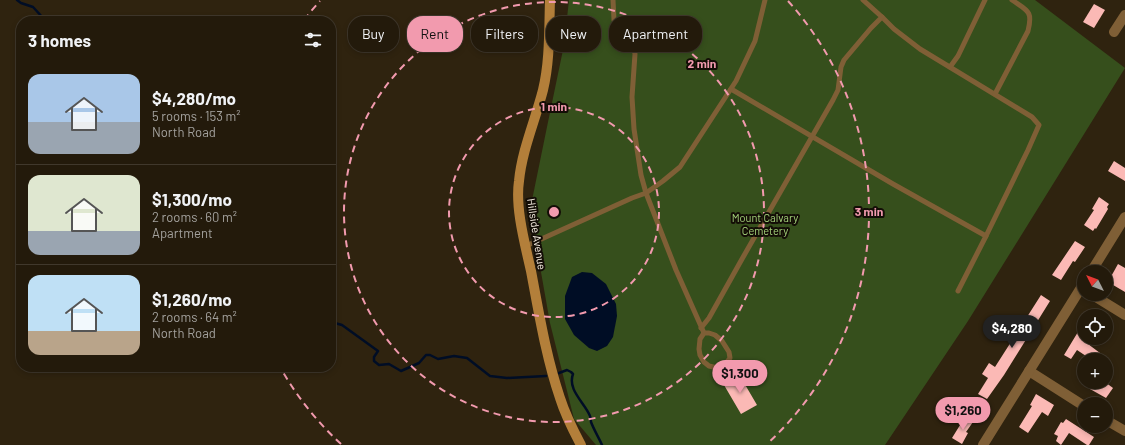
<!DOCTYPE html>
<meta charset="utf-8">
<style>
body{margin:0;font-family:Barlow,sans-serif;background:#2f2719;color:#f1f3f6;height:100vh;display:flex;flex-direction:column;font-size:15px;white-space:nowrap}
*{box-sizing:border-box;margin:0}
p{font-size:13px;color:#a3a19d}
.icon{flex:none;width:22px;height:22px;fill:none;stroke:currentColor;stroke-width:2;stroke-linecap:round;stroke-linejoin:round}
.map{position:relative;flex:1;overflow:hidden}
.drawer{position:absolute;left:16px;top:16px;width:320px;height:356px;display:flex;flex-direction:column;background:#231a0b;border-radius:16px;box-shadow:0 2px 6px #0003,0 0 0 1px #40382c}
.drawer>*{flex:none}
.hud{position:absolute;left:348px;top:16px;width:380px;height:36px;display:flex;gap:8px}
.needle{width:26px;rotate:312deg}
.fabs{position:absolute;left:1077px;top:265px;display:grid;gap:8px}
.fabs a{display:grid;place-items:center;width:36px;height:36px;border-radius:50%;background:#231a0b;box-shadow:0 2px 6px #0003,0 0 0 1px #40382c;font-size:20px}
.price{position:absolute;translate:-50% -34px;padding:0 9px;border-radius:14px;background:#f29aae;color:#111;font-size:13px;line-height:26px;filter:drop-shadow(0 1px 2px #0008)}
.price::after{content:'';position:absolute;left:50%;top:24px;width:12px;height:9px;margin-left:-6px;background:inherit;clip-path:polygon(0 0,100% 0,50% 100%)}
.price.selected{background:#222;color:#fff}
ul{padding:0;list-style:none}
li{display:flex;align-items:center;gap:12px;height:100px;padding:0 12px}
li+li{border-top:1px solid #40382c}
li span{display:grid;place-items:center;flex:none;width:112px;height:80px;border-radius:12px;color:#555}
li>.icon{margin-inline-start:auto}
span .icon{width:48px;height:48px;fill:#fffc;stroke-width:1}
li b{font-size:17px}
h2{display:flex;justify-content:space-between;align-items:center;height:48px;padding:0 12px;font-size:17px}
.pill{padding:0 14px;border-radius:16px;background:#231a0b;box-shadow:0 2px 6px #0003,0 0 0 1px #40382c;font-size:14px;line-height:36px}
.pill.selected{background:#f29aae;color:#111}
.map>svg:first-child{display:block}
</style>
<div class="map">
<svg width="1125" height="445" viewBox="0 0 1125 445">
<rect width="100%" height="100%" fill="#2f230f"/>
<path fill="#364f1c" d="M569,0H1035L1125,68L968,321L885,445H596L574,419L550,323L530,210L548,122L564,45Z"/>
<path fill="#000d25" d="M582,272L592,273L606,284L616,304L617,316L613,337L607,346L597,351L589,348L574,335L565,319V296L572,277Z"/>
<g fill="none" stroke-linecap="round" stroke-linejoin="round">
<g stroke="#000d25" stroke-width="2.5">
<path d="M17,0L21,3L33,7L44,19V21"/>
<path d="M331,322L342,325L378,351L374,357V361L379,365L389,364L401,371L419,363L426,355H430L438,359L454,356L467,358L490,376L507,378L546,376"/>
<path d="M559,373L567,370L571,372L573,374C567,390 585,403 590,416C591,418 591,420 591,422C594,430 599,438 602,445"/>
</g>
</g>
<g fill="#fbb9b5">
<path d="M1094,4L1105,10L1094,28L1083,22Z"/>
<path d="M1114,161L1125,168V181L1108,171Z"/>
<path d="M1099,197L1109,204L1107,207L1108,209L1096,229L1095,228L1093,231L1084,225L1094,210L1092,209Z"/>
<path d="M1075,241L1085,247L1075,262L1073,261L1061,280L1052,275Z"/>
<path d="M1118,264L1125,268V292L1108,282Z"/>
<path d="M1041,295L1050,301L1004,375L987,399L978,394L988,378L982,374L989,363L995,367Z"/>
<path d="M1084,322V341L1100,353L1095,360H1092L1077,350L1071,359L1064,355Z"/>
<path d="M737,375L738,377L740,376L757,405L741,414L724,385L729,382L727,380Z"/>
<path d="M1095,382H1105L1113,388L1106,398L1090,389Z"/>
<path d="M1036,394L1054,405L1048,416L1042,412L1028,433L1019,427L1032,406L1030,405Z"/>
<path d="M965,417L973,422L966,432L968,433L962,444L952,438Z"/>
<path d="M1066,419L1094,437L1089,445H1087L1069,433L1061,445L1056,441L1058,436L1054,434L1061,422L1063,423Z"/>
</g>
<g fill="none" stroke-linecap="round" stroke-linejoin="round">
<g stroke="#7f5f36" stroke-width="5">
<path d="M613,0L614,20L618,30L633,45L635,54L632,97L634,129L641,175L646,193L676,270L704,333L700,339L699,349L700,355L704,362L709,366L718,368L724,366L730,358L729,352L722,341L715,335L709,333H704"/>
<path d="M882,17L894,29L920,49L1032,117L1039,125L1028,150L986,236"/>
<path d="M950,67L958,56L985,0"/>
<path d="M731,89L893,184L986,236L958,291"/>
<path d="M995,94L1028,31C1033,11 1028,11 1012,0"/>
<path d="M526,246L632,198L646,193L663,181L680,167L736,81L755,41L765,0"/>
<path d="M701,328L709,318L742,259L833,100L838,90L841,67L844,60L871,28L882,17L863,0"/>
</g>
<g stroke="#7f5f36" stroke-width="10">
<path d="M1114,32L1125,15"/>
<path d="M1091,272L1125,217"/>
<path d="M1091,294L1125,315"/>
<path d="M1029,371L1084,406"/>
<path d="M1106,420L1125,431"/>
<path d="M983,445L1084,283"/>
</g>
<path stroke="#b37f3a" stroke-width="10" d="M550,0C549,30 550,61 543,90C535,121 522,150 519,181C515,208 525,244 531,271C539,313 546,357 560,398C565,414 573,430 581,445"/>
</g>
<g fill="none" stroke="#f29aae" stroke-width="2" stroke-dasharray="7 5">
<circle cx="554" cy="212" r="105"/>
<circle cx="554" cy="212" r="210"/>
<path d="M341 444A315 315 0 0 1 280 367M304 20A315 315 0 0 1 320 1M788 1A315 315 0 0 1 767 444"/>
</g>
<g text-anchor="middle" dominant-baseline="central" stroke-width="4" stroke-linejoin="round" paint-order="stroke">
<g font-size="11" fill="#a6d47c" stroke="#130d06">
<text x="765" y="217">Mount Calvary<tspan x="765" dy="13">Cemetery</tspan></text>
</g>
<g font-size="11" fill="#fcf3e7" stroke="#130d06">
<text transform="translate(537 234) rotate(81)">Hillside Avenue</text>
</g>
</g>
<circle cx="554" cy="212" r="6" fill="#f29aae" stroke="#130d06" stroke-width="2"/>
<g font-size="12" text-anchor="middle" font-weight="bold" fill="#f29aae" stroke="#130d06" stroke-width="4" stroke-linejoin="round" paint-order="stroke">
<text x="702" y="68">2 min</text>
<text x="554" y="111">1 min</text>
<text x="869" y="216">3 min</text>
</g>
</svg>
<div class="fabs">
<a><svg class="needle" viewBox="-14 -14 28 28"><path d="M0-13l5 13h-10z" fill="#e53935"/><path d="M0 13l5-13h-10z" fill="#a3a19d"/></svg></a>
<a><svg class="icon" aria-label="locate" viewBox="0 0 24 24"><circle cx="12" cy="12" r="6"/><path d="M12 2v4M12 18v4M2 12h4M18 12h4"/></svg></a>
<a>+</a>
<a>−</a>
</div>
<b class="price selected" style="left:1012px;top:349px">$4,280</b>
<b class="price" style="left:740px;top:394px">$1,300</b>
<b class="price" style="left:963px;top:431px">$1,260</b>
<div class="hud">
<a class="pill">Buy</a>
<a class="pill selected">Rent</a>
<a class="pill">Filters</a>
<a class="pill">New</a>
<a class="pill">Apartment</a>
</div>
<section class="drawer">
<h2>3 homes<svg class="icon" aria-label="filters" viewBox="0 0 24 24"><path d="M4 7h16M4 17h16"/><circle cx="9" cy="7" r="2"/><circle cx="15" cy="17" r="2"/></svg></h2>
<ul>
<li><span style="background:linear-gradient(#a9c7e8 60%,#9aa5b1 0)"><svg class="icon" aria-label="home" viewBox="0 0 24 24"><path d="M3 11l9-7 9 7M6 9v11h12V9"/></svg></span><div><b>$4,280/mo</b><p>5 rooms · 153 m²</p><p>North Road</p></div></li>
<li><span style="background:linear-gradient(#dfe7d0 70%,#9aa5b1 0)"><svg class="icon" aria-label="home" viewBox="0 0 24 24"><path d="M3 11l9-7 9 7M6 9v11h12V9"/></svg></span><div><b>$1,300/mo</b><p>2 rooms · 60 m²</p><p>Apartment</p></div></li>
<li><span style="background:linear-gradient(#bfe0f5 70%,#b9a48a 0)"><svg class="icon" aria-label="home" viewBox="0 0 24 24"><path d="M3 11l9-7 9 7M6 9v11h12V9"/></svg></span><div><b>$1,260/mo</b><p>2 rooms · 64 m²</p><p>North Road</p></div></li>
</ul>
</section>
</div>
